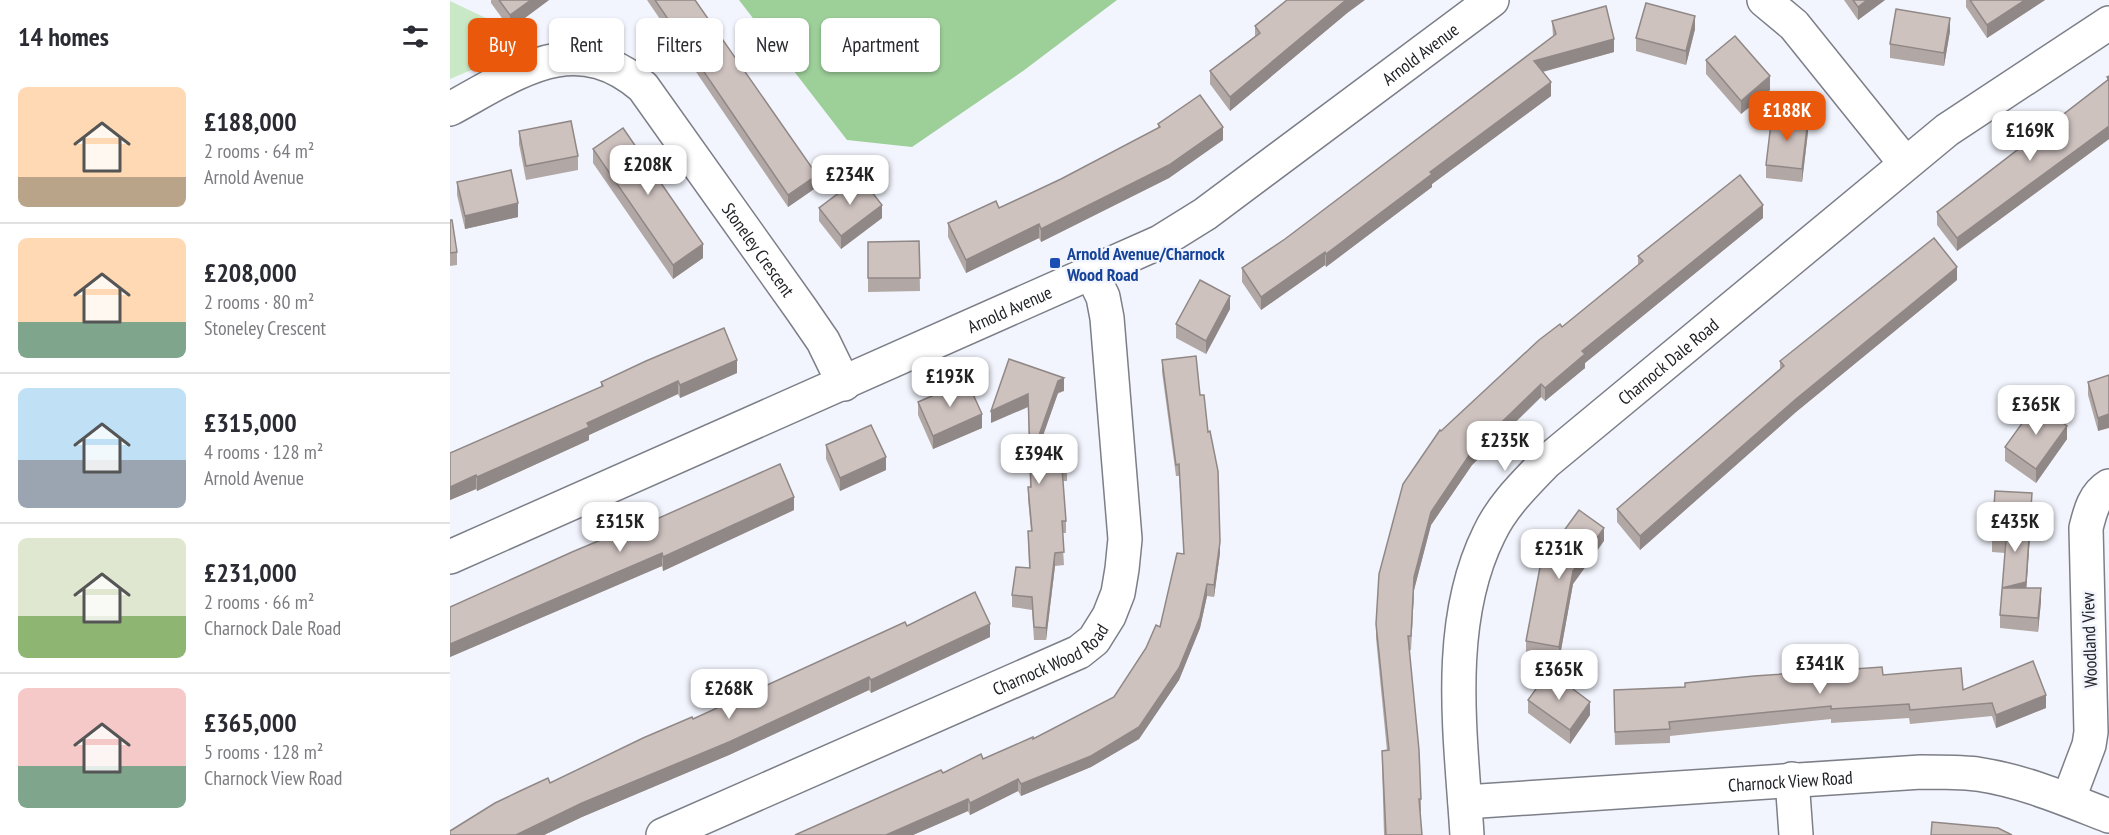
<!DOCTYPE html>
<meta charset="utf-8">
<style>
body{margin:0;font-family:"PT Sans Narrow",sans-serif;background:#f2f2f3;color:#2b2b33;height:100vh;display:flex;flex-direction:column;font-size:22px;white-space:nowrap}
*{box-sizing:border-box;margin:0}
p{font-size:20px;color:#7c7c81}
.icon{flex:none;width:33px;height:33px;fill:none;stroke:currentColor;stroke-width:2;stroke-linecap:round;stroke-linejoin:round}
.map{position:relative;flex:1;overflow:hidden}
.sheet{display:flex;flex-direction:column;background:#fff;width:450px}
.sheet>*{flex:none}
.top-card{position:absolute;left:18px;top:18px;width:570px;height:54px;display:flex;gap:12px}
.price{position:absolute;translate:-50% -51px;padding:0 14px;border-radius:12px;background:#fff;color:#222;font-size:20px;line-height:39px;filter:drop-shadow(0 2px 3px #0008)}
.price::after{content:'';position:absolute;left:50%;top:36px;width:18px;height:14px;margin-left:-9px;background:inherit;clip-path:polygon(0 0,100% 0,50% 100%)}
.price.current{background:#ea580c;color:#fff}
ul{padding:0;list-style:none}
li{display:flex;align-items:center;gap:18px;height:150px;padding:0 18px}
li+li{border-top:2px solid #e1e1e2}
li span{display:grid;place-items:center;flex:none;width:168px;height:120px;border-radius:9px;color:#555}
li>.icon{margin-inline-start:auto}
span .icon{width:72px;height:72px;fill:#fffc;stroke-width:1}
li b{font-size:26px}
h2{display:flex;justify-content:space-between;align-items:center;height:72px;padding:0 18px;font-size:26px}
.chip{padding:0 21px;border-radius:9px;background:#fff;box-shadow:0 2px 4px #0004;font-size:21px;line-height:54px}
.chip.current{background:#ea580c;color:#fff}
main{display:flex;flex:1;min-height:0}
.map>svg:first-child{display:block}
</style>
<main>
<section class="sheet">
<h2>14 homes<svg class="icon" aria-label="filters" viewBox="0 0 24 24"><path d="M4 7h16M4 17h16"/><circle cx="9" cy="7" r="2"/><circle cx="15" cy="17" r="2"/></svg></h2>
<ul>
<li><span style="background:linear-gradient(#ffd9b3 75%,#b9a48a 0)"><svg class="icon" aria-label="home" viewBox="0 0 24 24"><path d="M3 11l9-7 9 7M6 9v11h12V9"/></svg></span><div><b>£188,000</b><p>2 rooms · 64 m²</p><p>Arnold Avenue</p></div></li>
<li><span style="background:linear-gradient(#ffd9b3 70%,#7fa58c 0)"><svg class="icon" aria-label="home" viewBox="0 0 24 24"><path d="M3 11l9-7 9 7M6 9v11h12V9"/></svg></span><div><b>£208,000</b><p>2 rooms · 80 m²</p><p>Stoneley Crescent</p></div></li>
<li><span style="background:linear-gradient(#bfe0f5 60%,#9aa5b1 0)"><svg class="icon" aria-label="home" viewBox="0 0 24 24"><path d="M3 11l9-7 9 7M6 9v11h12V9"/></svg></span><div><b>£315,000</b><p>4 rooms · 128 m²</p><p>Arnold Avenue</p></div></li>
<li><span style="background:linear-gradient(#dfe7d0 65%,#8fb573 0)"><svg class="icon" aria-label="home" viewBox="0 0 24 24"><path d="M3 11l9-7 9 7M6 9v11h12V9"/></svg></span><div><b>£231,000</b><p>2 rooms · 66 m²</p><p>Charnock Dale Road</p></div></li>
<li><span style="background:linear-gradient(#f6c9c9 65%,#7fa58c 0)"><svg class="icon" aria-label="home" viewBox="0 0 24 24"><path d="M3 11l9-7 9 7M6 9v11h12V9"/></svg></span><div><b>£365,000</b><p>5 rooms · 128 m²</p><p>Charnock View Road</p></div></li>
</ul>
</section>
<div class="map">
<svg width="1659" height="835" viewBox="0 0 1659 835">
<rect width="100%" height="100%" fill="#f2f5fd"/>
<path fill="#c9e9c6" d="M0,1L38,19L55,48L38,63L0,79Z"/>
<path fill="#9dcf99" d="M289,0H667L573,71L462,147L397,140Z"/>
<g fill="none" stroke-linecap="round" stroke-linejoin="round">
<defs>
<g id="minor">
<path d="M1314,0L1344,25L1455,163"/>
<path id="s1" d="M0,109C67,73 124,28 193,87L351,309L373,341L394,384"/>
<path id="s2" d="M0,557L710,242L755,214L1042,0"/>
<path d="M1342,779L1346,835"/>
<path d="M1619,798L1639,745L1641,732L1636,528C1640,512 1644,495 1659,486"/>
<path id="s3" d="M1015,802L1471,772C1489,772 1509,772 1527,774C1574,781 1615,799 1659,816"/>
<path id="s4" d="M213,835L629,652L644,640L659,616L668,593L672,569L675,539L657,318L653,297L641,272"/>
<path id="s5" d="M1017,835C1011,737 994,625 1039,534C1052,506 1074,485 1095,463L1497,130L1659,23"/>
</g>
</defs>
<use href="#minor" stroke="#7c7f88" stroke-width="36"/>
<use href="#minor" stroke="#fff" stroke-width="33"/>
</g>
<g fill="#b1a7a4">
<path d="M41,0H99L60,29L41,3Z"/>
<path d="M197,0H245L367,187L338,207Z"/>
<path d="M1394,0H1435L1408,20Z"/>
<path d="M1516,0H1595L1537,38L1516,7Z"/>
<path d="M896,14L780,111L760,84V71L805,36V26Z"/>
<path d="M1102,21L1164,52L1093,72L1101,96L982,184V187L876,267L875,265L811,310L792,282V268L835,239L1103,36Z"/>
<path d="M1245,29L1236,65L1186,51V38Z"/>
<path d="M1500,31L1494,66L1440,58V44Z"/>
<path d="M1256,60L1320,90L1291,114L1256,74Z"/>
<path d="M1659,76V139L1507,251L1487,225V212L1657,80V77Z"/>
<path d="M708,124L773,140L719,178L591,242L589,238L516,273L498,237V223L549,208L611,179L708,128Z"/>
<path d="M69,131L128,156V170L76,180L69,144Z"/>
<path d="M1358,132L1352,182L1316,178V165Z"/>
<path d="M143,149L253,258L223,279L143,163Z"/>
<path d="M7,182L68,217L15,229L7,195Z"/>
<path d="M369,208L432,218L391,249L369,221Z"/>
<path d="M1313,218L1135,363V368L1095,401L1091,397L1022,465L981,525L964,590L961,650H959L971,799V812H970L972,835H934L932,764L937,751L926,638V624L991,431L1112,327L1188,265V256Z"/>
<path d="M0,220L7,252V265L0,266Z"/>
<path d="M469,241L470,291L418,292V242Z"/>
<path d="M1507,280L1346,412L1190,550L1167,522V509L1330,369V361Z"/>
<path d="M780,309L756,354L726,338V324Z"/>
<path d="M712,360L750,395L770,553L764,597L757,596L750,628L729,680L689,739L641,767L571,796L568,791L520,815L518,811L463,835H345L493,773L533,759L583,739L664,697L710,627L734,554L729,476H726L712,372Z"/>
<path d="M287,373L230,398L228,394L139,435V440L27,491L26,489L0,500V453L151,387V382Z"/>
<path d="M1659,375L1648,431L1638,395V382Z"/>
<path d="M614,391L608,393L591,440L617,468V481H613L616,521V533H612L614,565L605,566L596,640H584L582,610L562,607V595L579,568L578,531H581L578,499V487H580L578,407L541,423Z"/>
<path d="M468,402L532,428L483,449L468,415Z"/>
<path d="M1617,439L1586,483L1555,461V447Z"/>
<path d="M376,445L436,470L390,491L376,459Z"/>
<path d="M1582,507L1576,588L1591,601L1588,632L1550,628V615L1555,553L1542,552V539Z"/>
<path d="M344,510L213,571L212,566L0,657V607L173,534Z"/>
<path d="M1154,541L1123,584L1109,661L1076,654V641Z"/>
<path d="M457,626L540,637L421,693L419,690L279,755L132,817L94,835H0L100,783L243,719Z"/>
<path d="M1433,675L1513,690L1596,708L1546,728L1542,716L1460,724L1459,718L1381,723V719L1220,736V743L1165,745L1164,703L1235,687Z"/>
<path d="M1078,700L1140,715L1120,744L1078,713Z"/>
</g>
<g fill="#908886">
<path d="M81,0H99L60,29V15Z"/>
<path d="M896,0H915L896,14L780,111V97Z"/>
<path d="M1417,0H1435L1408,20V7Z"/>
<path d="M1575,0H1595L1537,38V25Z"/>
<path d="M1245,16V29L1236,65V51Z"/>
<path d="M1500,18V31L1494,66V53Z"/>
<path d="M1164,39V52L1084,74V61Z"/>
<path d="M1320,76V90L1291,114V101Z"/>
<path d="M1101,82V96L982,184V187L876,267V254L980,172Z"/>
<path d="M1358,119V132L1352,182V169Z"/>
<path d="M1659,126V139L1507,251V238Z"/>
<path d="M773,127V140L719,178L591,242V229Z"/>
<path d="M367,175V187L338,207V195Z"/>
<path d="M68,203V217L15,229V216Z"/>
<path d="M432,205V218L391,249V236Z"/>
<path d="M1313,205V218L1135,363V368L1095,401V388L1132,351Z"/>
<path d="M589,224V238L516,273V260Z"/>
<path d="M253,244V258L223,279V265Z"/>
<path d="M875,252V265L811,310V297Z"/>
<path d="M1507,267V280L1346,412L1190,550V536L1346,399Z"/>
<path d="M780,296V309L756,354V341Z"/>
<path d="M287,360V373L230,398V385Z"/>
<path d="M614,378V391L608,393L587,453V441L608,381Z"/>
<path d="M228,381V394L139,435V440L27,491V477L137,423Z"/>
<path d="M1091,384V397L1022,465L981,525L964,590L961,650L964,577L981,512L1022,451Z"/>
<path d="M578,394V407L541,423V411Z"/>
<path d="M532,414V428L483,449V436Z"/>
<path d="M1659,414V428L1648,431V418Z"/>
<path d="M1617,426V439L1586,483V469Z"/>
<path d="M436,457V470L390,491V478Z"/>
<path d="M26,475V489L0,500V487Z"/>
<path d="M1582,493V507L1576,595L1552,588Z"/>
<path d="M344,497V510L213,571V557Z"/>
<path d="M1154,528V541L1123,584L1109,661V647L1123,571Z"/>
<path d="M770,542V553L764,597V585Z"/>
<path d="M212,553V566L0,657V644Z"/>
<path d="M605,553V566L596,640V628Z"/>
<path d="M757,584V596L750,628L729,680L689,739L641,767L571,796V784L689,727Z"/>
<path d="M1591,588V601L1588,632V618Z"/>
<path d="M540,624V637L421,693V680Z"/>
<path d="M419,677V690L279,755L132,817L94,835H66L132,803Z"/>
<path d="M1596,695V708L1546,728V715Z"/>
<path d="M1140,702V715L1120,744V730Z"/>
<path d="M568,779V791L520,815V803Z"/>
<path d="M518,799V811L463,835H436Z"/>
</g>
<g fill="#cec2bf" stroke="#908886" stroke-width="1.5">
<path d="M49,0H81L60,15Z"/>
<path d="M205,0H245L367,175L338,195Z"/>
<path d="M837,0H896L780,97L760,71L810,33L805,26Z"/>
<path d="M1403,0H1417L1408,7Z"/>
<path d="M1520,0H1575L1537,25Z"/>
<path d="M1196,3L1245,16L1236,51L1186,38Z"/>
<path d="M1156,6L1164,39L1084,61L1101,82L980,172L982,174L876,254L875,252L811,297L792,268L835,239L1106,34L1102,21Z"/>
<path d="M1446,9L1500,18L1494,53L1440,44Z"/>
<path d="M1285,36L1320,76L1291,101L1256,60Z"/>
<path d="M1659,76V126L1507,238L1487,212L1659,79L1657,77Z"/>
<path d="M750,95L773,127L719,165L591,229L589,224L516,260L498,223L546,201L549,208L611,179L710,127L708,124Z"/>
<path d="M1322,115L1358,119L1352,169L1316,165Z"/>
<path d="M121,121L128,156L76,166L69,131Z"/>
<path d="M173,128L253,244L223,265L143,149Z"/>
<path d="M61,170L68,203L15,216L7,182Z"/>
<path d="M1290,175L1313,205L1132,351L1135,354L1095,388L1091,384L1022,451L981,512L964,577L961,636H958L969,750L971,799H969L972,835H936L932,751L939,750L926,624L929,574L953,484L990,430L991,431L1089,340L1110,324L1112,327L1193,261L1188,256Z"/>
<path d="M410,177L432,205L391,236L369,208Z"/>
<path d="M0,220H2L7,252L0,253Z"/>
<path d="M1484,238L1507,267L1346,399L1190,536L1167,509L1334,366L1330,361Z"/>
<path d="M469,241L470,278H418V242Z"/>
<path d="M750,280L780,296L756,341L726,324Z"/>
<path d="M274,328L287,360L230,385L228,381L137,423L139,427L27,477L26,475L0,487V453L153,386L151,382L196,361Z"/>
<path d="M746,356L750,395H754L758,432L760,431L768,471L770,542L764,585L757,584L750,617L729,668L689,727L641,756L571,784L568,779L520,803L518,799L436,835H345L491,770L493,773L531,754L533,759L583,737V739L664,697L696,648L706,625L710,627L727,553L734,554L729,464L726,465L712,360Z"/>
<path d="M559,359L614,378L608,381L587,441L616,440L617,468H612L616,521H612L614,552L605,553L596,628L584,627L582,597L562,595L566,567L580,568L578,531H582L578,487H581L578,394L541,411Z"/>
<path d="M1659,375V414L1648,418L1638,382Z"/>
<path d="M517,381L532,414L483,436L468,402Z"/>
<path d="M1586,404L1617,426L1586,469L1555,447Z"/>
<path d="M421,425L436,457L390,478L376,445Z"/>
<path d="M330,464L344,497L213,557L212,553L0,644V607L122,552L172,531L173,534Z"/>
<path d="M1545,491L1582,493L1576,582L1552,588H1591L1588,618L1550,615L1556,540L1542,539Z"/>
<path d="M1129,510L1154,528L1123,571L1109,647L1076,641L1091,562Z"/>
<path d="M525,592L540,624L421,680L419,677L279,742L132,803L66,835H0V831L45,803L70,791L98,778L100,783L193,738L242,717L243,719L455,622L457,626Z"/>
<path d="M1583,661L1596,695L1546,715L1542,703L1460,710L1459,704L1381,709V706L1219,722L1220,729L1165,732L1164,690L1235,687V683L1304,676L1432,667L1433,675L1511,668L1513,690Z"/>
<path d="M1099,671L1140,702L1120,730L1078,700Z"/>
<path d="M1482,822L1548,828L1562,835H1481Z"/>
</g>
<rect fill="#1a4fb4" stroke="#f2f5fd" stroke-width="2" x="599" y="257" width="12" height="12" rx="3"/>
<g text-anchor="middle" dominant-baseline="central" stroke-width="5" stroke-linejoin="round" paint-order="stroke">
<g font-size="18" fill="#222327" stroke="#f2f5fd">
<text stroke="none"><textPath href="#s2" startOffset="1098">Arnold Avenue</textPath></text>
<text stroke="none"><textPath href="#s1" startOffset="411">Stoneley Crescent</textPath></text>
<text stroke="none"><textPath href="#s2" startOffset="612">Arnold Avenue</textPath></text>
<text stroke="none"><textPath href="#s5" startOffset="556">Charnock Dale Road</textPath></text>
<text transform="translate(1639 640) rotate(-92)">Woodland View</text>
<text stroke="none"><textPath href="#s4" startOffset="426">Charnock Wood Road</textPath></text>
<text stroke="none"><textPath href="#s3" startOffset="326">Charnock View Road</textPath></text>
</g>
<g font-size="18" font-weight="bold" fill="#164399" stroke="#f2f5fd" text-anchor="start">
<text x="617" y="253">Arnold Avenue/Charnock<tspan x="617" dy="21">Wood Road</tspan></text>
</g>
</g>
</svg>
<b class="price current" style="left:1337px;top:142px">£188K</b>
<b class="price" style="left:1580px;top:162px">£169K</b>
<b class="price" style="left:198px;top:196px">£208K</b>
<b class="price" style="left:400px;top:206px">£234K</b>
<b class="price" style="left:500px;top:408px">£193K</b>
<b class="price" style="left:1586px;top:436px">£365K</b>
<b class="price" style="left:1055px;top:472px">£235K</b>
<b class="price" style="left:589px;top:485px">£394K</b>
<b class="price" style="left:170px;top:553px">£315K</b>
<b class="price" style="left:1565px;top:553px">£435K</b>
<b class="price" style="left:1109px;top:580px">£231K</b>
<b class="price" style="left:1370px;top:695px">£341K</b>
<b class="price" style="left:1109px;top:701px">£365K</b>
<b class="price" style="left:279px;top:720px">£268K</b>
<div class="top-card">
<a class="chip current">Buy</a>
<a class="chip">Rent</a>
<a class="chip">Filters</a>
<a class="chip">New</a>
<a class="chip">Apartment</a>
</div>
</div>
</main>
